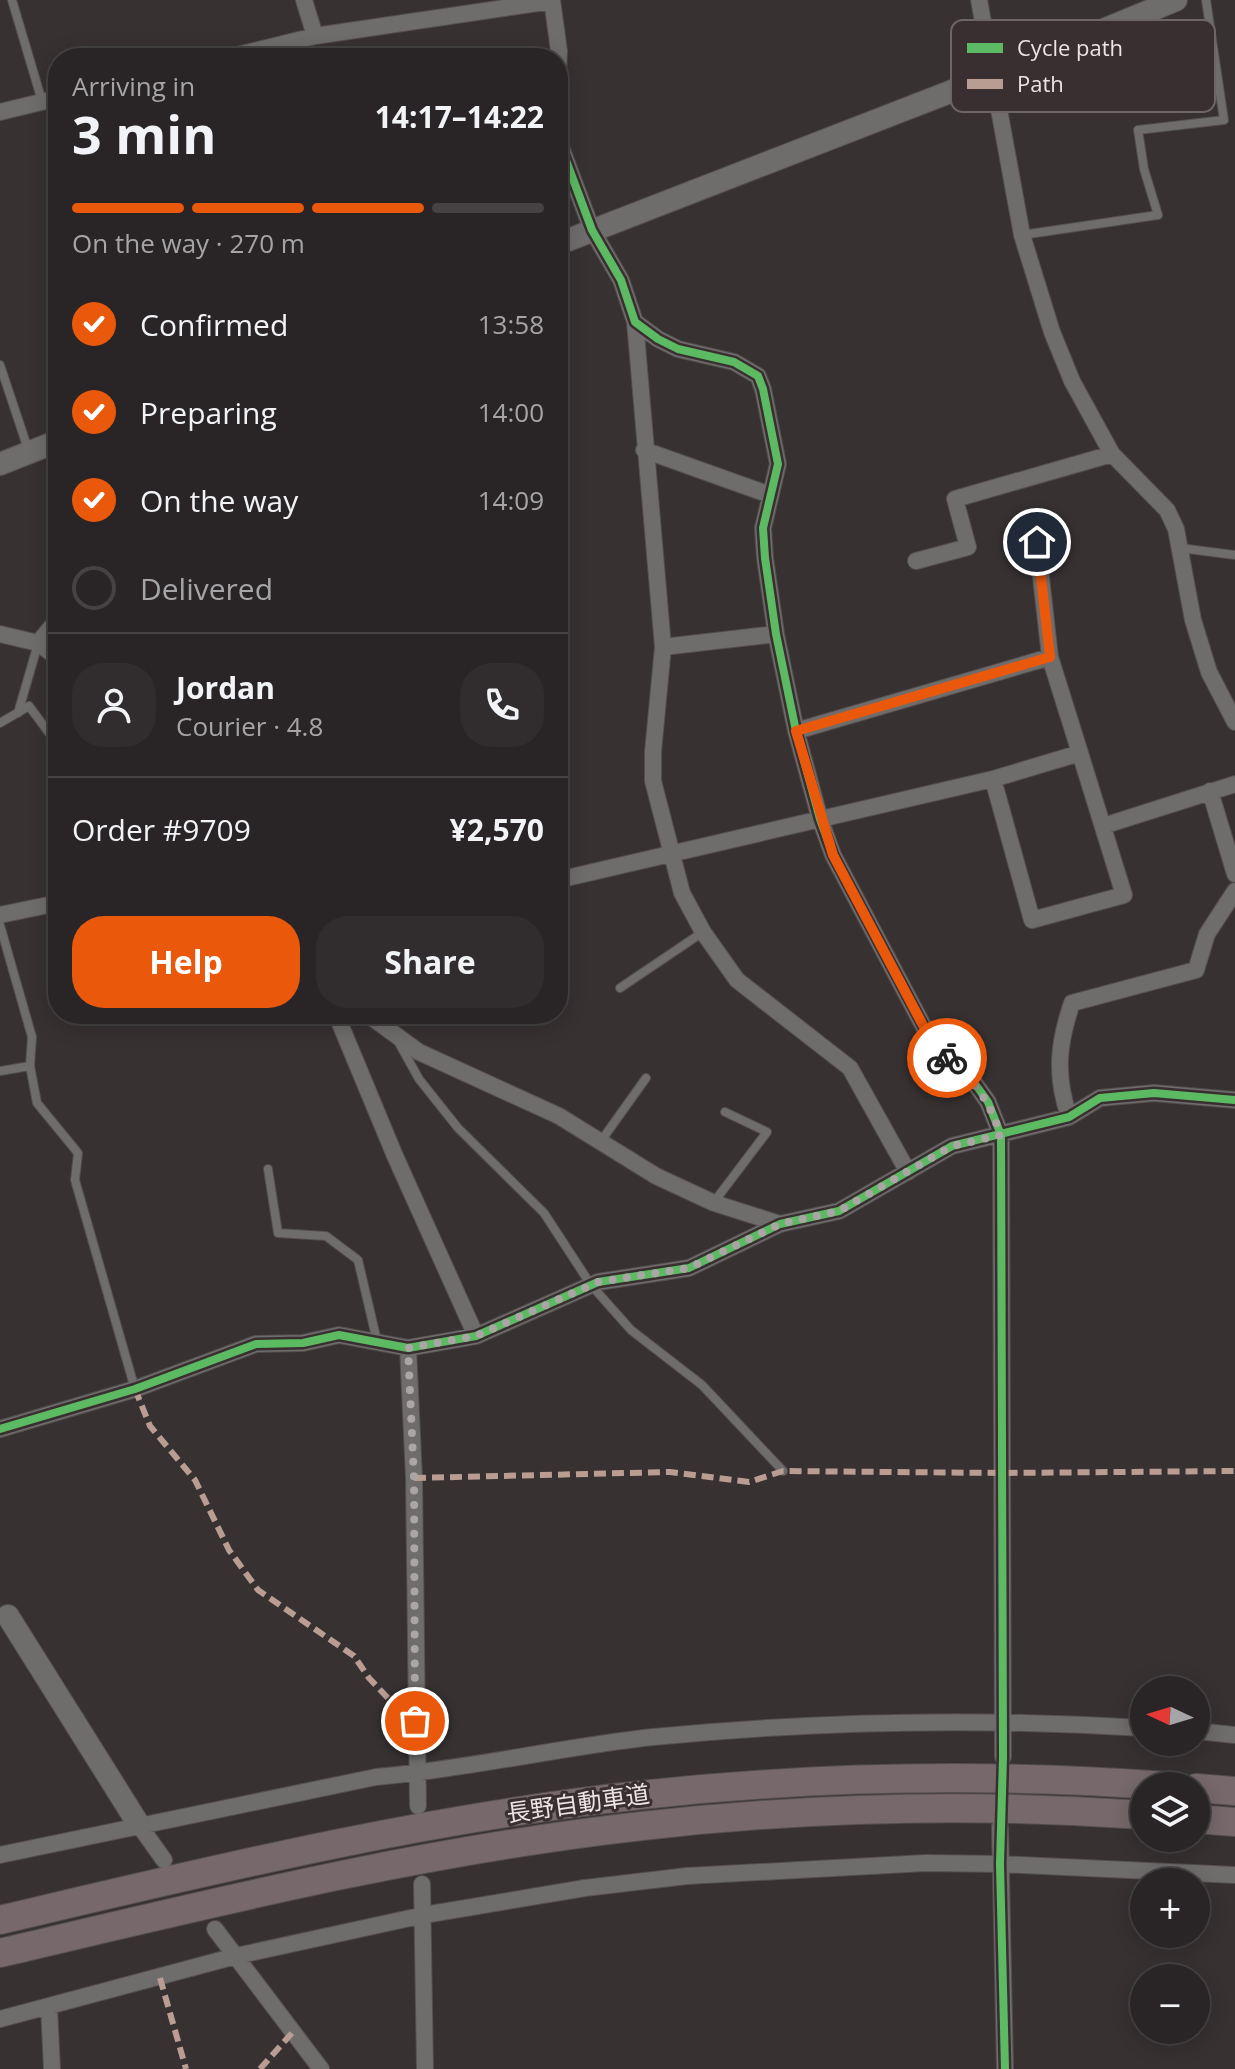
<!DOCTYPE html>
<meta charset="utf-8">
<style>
body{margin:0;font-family:"Open Sans","Noto Sans JP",sans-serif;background:#312d2e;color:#f1f3f6;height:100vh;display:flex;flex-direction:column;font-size:30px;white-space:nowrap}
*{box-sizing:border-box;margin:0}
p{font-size:26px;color:#a5a5a7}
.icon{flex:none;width:44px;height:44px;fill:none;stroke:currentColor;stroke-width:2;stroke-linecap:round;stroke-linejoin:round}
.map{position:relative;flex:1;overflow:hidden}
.drawer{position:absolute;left:48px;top:48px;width:520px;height:976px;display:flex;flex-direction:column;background:#292526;border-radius:32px;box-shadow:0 4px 20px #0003,0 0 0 2px #454243}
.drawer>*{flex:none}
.needle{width:52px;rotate:274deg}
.fabs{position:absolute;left:1130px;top:1676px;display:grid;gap:16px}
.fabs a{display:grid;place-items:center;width:80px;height:80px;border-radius:50%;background:#292526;box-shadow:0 4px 20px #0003,0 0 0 2px #454243;font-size:40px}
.pin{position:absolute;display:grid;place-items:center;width:68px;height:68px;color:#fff;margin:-34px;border:4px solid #fff;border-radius:50%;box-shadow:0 2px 8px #0007}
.courier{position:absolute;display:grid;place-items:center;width:80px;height:80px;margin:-40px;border:6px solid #ea580c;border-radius:50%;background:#fff;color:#222;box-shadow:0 2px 10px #0007}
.overview em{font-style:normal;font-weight:700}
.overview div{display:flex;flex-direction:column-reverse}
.overview{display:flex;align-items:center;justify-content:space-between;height:136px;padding:0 24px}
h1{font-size:52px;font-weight:700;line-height:60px}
.bar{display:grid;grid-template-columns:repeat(4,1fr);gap:12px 8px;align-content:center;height:96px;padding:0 24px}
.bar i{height:10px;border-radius:6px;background:#454243}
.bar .current{background:#ea580c}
.bar p{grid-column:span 4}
.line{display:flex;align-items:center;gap:20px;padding:0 24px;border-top:2px solid #454243}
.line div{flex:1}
.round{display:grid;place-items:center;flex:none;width:84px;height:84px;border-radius:32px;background:#312d2e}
ol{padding:0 24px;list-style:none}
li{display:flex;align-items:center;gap:24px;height:88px}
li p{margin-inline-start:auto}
li .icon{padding:8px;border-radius:50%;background:#ea580c;color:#fff;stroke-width:4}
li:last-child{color:#a5a5a7}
li i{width:44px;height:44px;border:4px solid #454243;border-radius:50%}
.action{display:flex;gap:16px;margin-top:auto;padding:16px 24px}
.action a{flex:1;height:92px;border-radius:32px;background:#ea580c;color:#fff;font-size:32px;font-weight:700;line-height:92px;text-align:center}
.action a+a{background:#312d2e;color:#f1f3f6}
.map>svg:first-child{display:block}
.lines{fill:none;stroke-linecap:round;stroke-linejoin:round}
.lane-casing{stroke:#544e4f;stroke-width:10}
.street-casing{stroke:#544e4f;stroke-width:18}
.secondary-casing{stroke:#544e4f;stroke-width:24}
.highway-casing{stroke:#544e4f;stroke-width:30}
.lane{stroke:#6f6c6c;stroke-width:8}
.street{stroke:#6f6c6c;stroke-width:16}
.secondary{stroke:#6f6c6c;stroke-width:22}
.highway{stroke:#77696b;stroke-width:28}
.quiet{stroke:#b99d93;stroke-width:6;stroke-dasharray:12 6;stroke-linecap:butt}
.cycleway-casing{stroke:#392f30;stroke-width:13}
.cycleway{stroke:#5cba63;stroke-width:8}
.done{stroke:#aca5a6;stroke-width:8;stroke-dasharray:0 14.4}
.route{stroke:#ea580c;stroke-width:10}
.labels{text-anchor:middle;stroke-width:6;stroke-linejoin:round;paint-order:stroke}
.street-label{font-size:24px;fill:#ebe4e5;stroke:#392f30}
.key{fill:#392f30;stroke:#6e6566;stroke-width:2}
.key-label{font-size:22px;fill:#ebe4e5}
</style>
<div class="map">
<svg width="1235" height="2069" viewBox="0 0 1235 2069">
<rect width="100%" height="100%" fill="#373132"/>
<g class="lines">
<defs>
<path id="lane" d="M12,0L42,101
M1022,235L1158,215L1144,169L1138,130L1224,120L1206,0
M0,365L29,452
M1180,548L1235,555
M18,713L38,644
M0,723L29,706L58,745
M0,925L32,1037L30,1066L37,1103L78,1153L75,1180L135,1389
M620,988L703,932
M399,1043L419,1079L458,1128L544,1213L591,1285L631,1330L702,1385L783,1471
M0,1071L30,1066
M601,1141L646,1078
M268,1169L278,1233L326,1236L358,1260L377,1341
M714,1202L767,1132L725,1112"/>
<path id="street" d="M304,0L315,36
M552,0L559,51L558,74
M979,0L1022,235L1052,332L1072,381L1112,454L1167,510L1176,529L1193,620L1209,672L1235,722
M225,58L315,36L552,1
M0,112L58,98
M558,139L592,230L621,280L635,322L658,339L678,349L734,362L758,376L763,389L778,464L763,528L765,558L776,634L796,731L820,819L833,855L935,1048L973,1081L988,1102L1001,1135L1003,1757
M635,322L663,647L653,752V781L682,893L703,932L737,980L850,1068L908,1172
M644,450L770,495
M1037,542L1050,657
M916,561L968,547L955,499L1112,454
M0,634L38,643L58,658
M38,643L58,619
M663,647L776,634
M993,779L1032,920L1124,895L1080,753
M1210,791L1235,874
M1103,826L1235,784
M558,880L993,779L1080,753L1050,657L796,731
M0,915L58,903
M336,1014L395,1156L476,1336
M367,1014L419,1052L559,1116L656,1176L714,1203L780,1224
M1069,1117C1055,1075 1058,1044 1072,1003L1196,970L1207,934L1235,891
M408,1348L414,1478L418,1806
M0,1429L135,1389L256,1344L303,1343L339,1335L408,1348L476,1336L598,1282L689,1268L780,1224L839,1211L952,1146L1069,1117L1100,1098L1154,1093L1235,1100
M1196,1731L1235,1735
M139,1825L164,1860
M1000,1827L1005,2069
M0,1855L376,1777C469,1769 560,1747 653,1737C817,1721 980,1718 1144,1728
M422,1884L425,2069
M215,1929L321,2069
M49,2007L52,2069
M0,2019L236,1956L424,1915L585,1888L687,1876L926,1863L1000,1864L1235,1875"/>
<path id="secondary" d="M558,244L991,76L1176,0
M0,464L58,441
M8,1616L139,1825"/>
<path id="highway" d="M1196,1788L1235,1791
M1196,1819L1235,1822
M0,1920C212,1870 425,1818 641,1795C817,1776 991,1773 1167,1786
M0,1953C212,1903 425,1850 642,1826C809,1807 976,1803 1144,1815"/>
</defs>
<use href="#lane" class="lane-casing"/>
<use href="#street" class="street-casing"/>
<use href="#secondary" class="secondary-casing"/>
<use href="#highway" class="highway-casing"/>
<use href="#lane" class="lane"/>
<use href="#street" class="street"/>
<use href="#secondary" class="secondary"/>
<use href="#highway" class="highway"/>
<path class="quiet" d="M135,1389L150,1426L195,1480L229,1550L258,1590L354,1656L369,1678L401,1712L415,1721
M414,1478L670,1472L749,1482L783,1471L1002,1473L1235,1471
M160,1978L186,2069
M260,2069L292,2033"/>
<defs>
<path id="cycleway" d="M558,139L592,230L621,280L635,322L658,339L678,349L734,362L758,376L763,389L778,464L763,528L765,558L776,634L796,731L820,819L833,855L935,1048L973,1081L988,1102L1001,1135L1003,1757L1000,1864L1005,2069
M0,1429L135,1389L256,1344L303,1343L339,1335L408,1348L476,1336L598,1282L689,1268L780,1224L839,1211L952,1146L1069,1117L1100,1098L1154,1093L1235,1100"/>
</defs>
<use href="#cycleway" class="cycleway-casing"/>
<use href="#cycleway" class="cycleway"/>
</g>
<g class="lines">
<path class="done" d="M415,1721L414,1478L408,1348L476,1336L598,1282L689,1268L780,1224L839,1211L952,1146L1001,1135C986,1096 978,1085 947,1058"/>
<path class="route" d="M947,1058L935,1048L833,855L796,731L1050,657L1037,542"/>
</g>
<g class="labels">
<g class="street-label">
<text transform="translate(578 1804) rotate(-8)" y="8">長野自動車道</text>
</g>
</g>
<rect x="951" y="20" width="264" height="92" rx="12" class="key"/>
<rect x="967" y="43" width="36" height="10" fill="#5cba63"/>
<rect x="967" y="79" width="36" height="10" fill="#b99d93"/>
<g class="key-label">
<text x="1017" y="56">Cycle path</text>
<text x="1017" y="92">Path</text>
</g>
</svg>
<div class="fabs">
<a><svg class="needle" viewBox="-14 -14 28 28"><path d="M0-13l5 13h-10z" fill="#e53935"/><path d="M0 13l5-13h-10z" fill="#a5a5a7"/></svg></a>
<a><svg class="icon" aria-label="layers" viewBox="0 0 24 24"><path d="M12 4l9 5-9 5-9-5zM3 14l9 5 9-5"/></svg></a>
<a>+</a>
<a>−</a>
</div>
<div class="pin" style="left:415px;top:1721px;background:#ea580c"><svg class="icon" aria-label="bag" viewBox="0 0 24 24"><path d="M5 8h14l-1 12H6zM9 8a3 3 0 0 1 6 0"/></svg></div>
<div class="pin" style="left:1037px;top:542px;background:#1f2937"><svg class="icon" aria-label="home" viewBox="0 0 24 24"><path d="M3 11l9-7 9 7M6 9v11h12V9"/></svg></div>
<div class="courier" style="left:947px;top:1058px"><svg class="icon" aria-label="bike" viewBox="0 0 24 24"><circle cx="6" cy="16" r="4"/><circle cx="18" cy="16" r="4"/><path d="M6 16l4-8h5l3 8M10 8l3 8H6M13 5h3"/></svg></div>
<section class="drawer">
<div class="overview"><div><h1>3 min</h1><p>Arriving in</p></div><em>14:17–14:22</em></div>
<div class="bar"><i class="current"></i><i class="current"></i><i class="current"></i><i></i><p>On the way · 270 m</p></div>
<ol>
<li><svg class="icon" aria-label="check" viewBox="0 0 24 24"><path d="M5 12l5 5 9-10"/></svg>Confirmed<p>13:58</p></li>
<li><svg class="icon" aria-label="check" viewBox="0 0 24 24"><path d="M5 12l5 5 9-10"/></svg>Preparing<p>14:00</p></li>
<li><svg class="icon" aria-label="check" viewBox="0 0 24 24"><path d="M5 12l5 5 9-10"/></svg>On the way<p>14:09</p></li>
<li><i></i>Delivered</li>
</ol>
<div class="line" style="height:144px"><a class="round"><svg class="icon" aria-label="person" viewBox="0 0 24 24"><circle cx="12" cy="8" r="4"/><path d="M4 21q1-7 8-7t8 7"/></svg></a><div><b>Jordan</b><p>Courier · 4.8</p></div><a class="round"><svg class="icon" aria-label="phone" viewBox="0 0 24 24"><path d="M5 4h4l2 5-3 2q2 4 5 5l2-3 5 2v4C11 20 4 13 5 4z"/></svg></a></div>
<div class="line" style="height:104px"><div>Order #9709</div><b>¥2,570</b></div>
<div class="action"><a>Help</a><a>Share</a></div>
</section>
</div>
